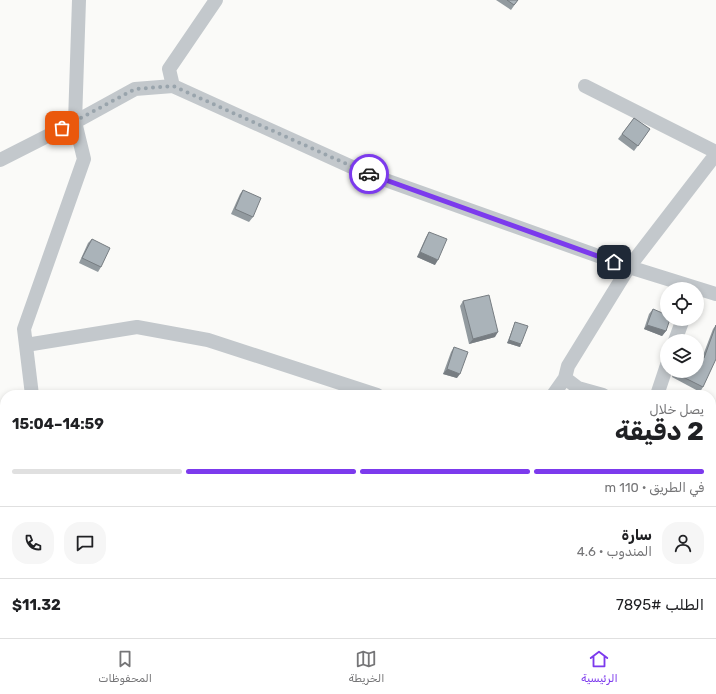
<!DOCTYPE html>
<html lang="ar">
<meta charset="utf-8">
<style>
body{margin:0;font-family:Rubik,Cairo,sans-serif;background:#f6f6f6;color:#202124;direction:rtl;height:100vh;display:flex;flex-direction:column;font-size:15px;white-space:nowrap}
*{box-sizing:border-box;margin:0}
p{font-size:13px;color:#757577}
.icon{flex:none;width:22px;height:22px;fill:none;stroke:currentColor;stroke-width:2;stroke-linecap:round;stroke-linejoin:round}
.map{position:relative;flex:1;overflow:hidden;direction:ltr}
.sheet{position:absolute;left:0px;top:390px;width:716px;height:248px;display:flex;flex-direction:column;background:#fff;border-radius:16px 16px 0 0;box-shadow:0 2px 6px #0003;direction:rtl}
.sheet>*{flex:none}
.buttons{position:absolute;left:660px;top:282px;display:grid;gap:8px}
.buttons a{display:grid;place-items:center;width:44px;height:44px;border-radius:50%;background:#fff;box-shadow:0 2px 6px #0003;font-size:20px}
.pin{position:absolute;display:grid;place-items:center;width:34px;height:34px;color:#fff;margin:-17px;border-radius:8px;box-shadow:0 2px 6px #0006}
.courier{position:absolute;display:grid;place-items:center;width:40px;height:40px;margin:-20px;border:3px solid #7c3aed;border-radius:50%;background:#fff;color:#222;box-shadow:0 1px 5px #0007}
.overview em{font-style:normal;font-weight:700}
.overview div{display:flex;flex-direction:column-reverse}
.overview{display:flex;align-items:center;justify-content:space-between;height:68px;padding:0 12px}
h1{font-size:26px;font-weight:700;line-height:30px}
.bar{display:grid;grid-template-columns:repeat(4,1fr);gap:6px 4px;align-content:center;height:48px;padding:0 12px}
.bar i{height:5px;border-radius:3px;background:#e0e0e0}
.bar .active{background:#7c3aed}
.bar p{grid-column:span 4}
.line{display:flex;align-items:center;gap:10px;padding:0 12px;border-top:1px solid #e0e0e0}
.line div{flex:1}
.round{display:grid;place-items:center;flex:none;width:42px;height:42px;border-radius:16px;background:#f6f6f6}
.tabs{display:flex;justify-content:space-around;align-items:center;height:56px;border-top:1px solid #e0e0e0;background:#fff;font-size:11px;color:#757577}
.tabs a{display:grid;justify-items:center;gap:2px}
.tabs .active{color:#7c3aed}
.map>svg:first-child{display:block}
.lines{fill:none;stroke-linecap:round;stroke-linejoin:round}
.street{stroke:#c3c8cc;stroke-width:14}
.wall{fill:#929a9f}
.shaded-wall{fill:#777d82}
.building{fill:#aab3b9;stroke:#777d82}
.done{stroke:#99a4ac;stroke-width:4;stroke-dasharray:0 7.2}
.route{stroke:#7c3aed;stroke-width:5}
</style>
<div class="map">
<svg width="716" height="638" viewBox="0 0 716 638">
<rect width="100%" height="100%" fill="#fafaf8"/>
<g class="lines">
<path class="street" d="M173,86L169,69L216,0
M585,86L716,152
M0,160L75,122L135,89L173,86L363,172L629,267L716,294
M675,341L683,319
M26,345L137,327L208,340L377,395
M565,378L578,388L603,395
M32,395L24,329L84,159L75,122L79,0
M553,395L565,378L568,366L629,267L716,154
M657,395L667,365
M711,422L716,424
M711,593L716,594
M62,633L63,638
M568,633L581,638
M405,638L407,633"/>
</g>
<path class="wall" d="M496,0H518L511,10Z
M634,118L650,129L634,151L618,139Z
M243,190L253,217L249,222L231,214L240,194Z
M429,232L435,265L417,257L426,237Z
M92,239L101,267L98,272L79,263L88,243Z
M463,301L495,337L469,344L460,306Z
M653,309L666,331L662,336L644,329L649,314Z
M515,322L521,344L520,347L507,343L514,325Z
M716,325L703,387L700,392L672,377L674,371H697L713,329Z
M454,347L457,378L443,374L451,352Z"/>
<path class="shaded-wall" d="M420,252L438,260L435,265L417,257Z
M647,325L666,331L662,336L644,329Z
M498,332L495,337L469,344L473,339Z
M509,340L521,344L520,347L507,343Z
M447,369L460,374L457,378L443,374Z
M711,542L716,544V549L711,548Z"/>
<path class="building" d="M507,0H518L514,5Z
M634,118L650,129L638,146L622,134Z
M243,190L261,198L253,217L235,209Z
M429,232L447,239L438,260L420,252Z
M92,239L110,248L101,267L82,258Z
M489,295L498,332L473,339L463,301Z
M653,309L667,315V319H670L666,331L647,325Z
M515,322L528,326L521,344L509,340Z
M716,325V359L703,387L675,373L676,371H697V355L704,358Z
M454,347L468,352L460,374L447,369Z
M711,529L716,530V544L711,542Z"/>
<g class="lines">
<path class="done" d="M62,128L135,89L173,86L369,174"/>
<path class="route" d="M369,174L614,262"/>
</g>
</svg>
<div class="buttons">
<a><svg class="icon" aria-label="locate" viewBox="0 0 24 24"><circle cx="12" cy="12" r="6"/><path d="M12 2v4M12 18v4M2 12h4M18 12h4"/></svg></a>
<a><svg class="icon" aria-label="layers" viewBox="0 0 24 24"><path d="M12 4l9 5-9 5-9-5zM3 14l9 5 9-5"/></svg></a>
</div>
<div class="pin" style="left:62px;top:128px;background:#ea580c"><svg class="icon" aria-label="bag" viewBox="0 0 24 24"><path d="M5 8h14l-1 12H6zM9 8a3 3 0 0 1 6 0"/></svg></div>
<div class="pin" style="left:614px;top:262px;background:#1f2937"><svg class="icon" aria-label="home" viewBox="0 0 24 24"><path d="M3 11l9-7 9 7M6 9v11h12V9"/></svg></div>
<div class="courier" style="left:369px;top:174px"><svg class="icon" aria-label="car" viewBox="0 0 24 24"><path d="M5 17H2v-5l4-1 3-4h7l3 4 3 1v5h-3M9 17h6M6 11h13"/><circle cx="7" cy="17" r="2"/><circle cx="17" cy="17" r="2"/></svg></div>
<section class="sheet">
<div class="overview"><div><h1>2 دقيقة</h1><p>يصل خلال</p></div><em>14:59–15:04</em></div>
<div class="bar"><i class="active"></i><i class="active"></i><i class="active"></i><i></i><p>في الطريق · 110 m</p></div>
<div class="line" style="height:72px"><a class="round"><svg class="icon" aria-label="person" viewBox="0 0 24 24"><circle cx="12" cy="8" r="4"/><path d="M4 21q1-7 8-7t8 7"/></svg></a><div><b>سارة</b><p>المندوب · 4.6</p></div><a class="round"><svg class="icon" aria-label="chat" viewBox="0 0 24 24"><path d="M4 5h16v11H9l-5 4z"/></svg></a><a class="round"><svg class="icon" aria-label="phone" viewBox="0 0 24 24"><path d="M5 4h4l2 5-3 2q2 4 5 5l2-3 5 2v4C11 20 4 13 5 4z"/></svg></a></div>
<div class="line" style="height:52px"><div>الطلب #7895</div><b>$11.32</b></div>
</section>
</div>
<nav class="tabs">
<a class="active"><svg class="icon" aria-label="home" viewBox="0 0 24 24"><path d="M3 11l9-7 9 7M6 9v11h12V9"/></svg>الرئيسية</a>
<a><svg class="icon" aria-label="map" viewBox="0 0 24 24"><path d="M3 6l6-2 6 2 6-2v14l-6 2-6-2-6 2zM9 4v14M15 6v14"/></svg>الخريطة</a>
<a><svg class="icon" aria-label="saved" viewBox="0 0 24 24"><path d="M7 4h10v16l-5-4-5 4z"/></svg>المحفوظات</a>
</nav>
